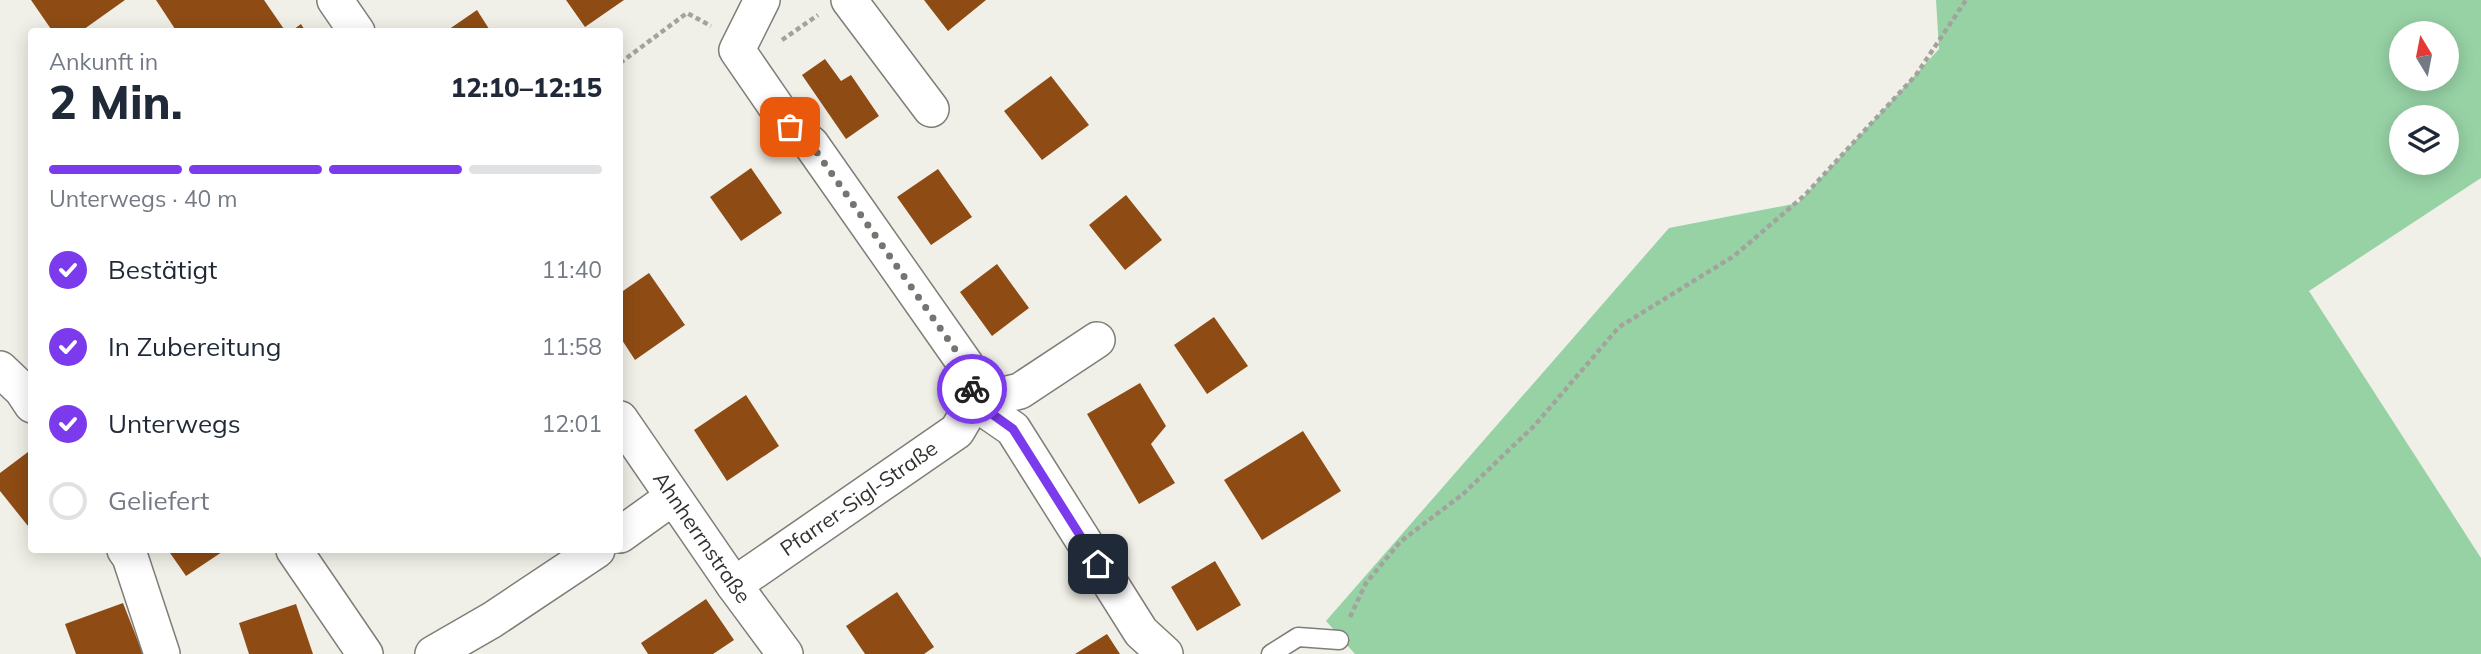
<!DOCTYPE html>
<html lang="de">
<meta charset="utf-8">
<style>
body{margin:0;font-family:Mulish,sans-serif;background:#f6f6f7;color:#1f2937;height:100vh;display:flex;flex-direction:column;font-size:26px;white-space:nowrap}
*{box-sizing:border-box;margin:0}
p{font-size:23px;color:#747a83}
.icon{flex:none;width:38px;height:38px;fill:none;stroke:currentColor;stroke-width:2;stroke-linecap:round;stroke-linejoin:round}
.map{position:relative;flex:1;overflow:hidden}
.panel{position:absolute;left:28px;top:28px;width:595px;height:525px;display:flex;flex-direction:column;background:#fff;border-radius:7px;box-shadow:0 4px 18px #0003}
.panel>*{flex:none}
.needle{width:46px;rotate:350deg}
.buttons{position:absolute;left:2389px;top:21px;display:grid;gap:14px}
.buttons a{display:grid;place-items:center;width:70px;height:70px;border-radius:50%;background:#fff;box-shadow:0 4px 18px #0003;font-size:35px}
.pin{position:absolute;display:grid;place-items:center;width:60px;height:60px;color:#fff;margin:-30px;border-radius:14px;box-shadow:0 4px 10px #0006}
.courier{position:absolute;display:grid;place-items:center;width:70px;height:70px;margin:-35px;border:5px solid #7c3aed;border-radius:50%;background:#fff;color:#222;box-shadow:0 2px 9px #0007}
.overview em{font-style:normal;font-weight:800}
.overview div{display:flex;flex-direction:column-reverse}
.overview{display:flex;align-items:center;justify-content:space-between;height:119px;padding:0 21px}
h1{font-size:46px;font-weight:800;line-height:52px}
.bar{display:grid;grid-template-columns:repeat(4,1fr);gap:10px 7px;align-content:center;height:84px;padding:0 21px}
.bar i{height:9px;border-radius:5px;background:#e0e1e3}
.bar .current{background:#7c3aed}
.bar p{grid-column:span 4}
ol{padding:0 21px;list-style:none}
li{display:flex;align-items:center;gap:21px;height:77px}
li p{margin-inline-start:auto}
li .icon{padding:7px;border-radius:50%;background:#7c3aed;color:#fff;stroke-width:4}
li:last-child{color:#747a83}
li i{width:38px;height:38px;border:4px solid #e0e1e3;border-radius:50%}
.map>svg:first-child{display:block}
.green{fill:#97d2a5;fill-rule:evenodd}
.building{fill:#8e4c14}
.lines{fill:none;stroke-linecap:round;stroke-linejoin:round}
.service-casing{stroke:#7f7d77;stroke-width:21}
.minor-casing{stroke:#7f7d77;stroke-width:38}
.path{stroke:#a3a29c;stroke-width:4.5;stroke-dasharray:5 3.5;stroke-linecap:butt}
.service{stroke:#fff;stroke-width:18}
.minor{stroke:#fff;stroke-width:35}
.done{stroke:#767470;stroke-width:7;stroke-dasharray:0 12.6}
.route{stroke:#7c3aed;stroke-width:9}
.labels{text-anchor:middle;stroke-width:7;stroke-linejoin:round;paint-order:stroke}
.street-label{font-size:21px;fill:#33322f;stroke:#fff}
</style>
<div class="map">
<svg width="2481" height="654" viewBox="0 0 2481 654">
<rect width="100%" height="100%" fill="#f1f0e8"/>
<path class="green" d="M1936,0H2481V178L2309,291L2481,558V654H1355L1326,621L1669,228L1798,203L1939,49ZM2401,33H2446V79H2401ZM2401,117H2446V163H2401Z"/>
<path class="building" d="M31,0H125L80,32H53Z
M156,0H264L286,32H177Z
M566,0H624L585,27Z
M924,0H986L948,31Z
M477,10L491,32H445Z
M301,24L306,32H290Z
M825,59L841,81L851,75L879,116L846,139L802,75Z
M1051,76L1089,125L1042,160L1004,111Z
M751,168L782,213L741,241L710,197Z
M938,169L972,217L931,245L897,197Z
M1126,195L1162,240L1125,270L1089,225Z
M997,264L1029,308L992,336L960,292Z
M649,273L685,325L635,360L620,337V293Z
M1214,317L1248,366L1207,394L1174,345Z
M1140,383L1166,426L1151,444L1175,483L1139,504L1087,414Z
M746,395L779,446L727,481L694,430Z
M1303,431L1341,491L1262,540L1224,480Z
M32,449V531L0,491V473Z
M168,550H225L186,576Z
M1215,561L1241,605L1197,631L1171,587Z
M897,592L934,647L924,654H865L846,626Z
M706,599L734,640L713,654H648L641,643Z
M123,603L143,654H76L65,624Z
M296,604L313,654H249L239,623Z
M1107,634L1120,654H1075Z"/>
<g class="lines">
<defs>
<path id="service" d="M1271,654L1298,637L1339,640"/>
<g id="minor">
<path d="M335,0L357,32"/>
<path d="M849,0L931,109"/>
<path d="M0,369L22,390L32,405"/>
<path d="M974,402L1013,429L1141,632L1165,654"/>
<path d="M974,402L1020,391L1097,340"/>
<path id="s1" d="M620,419L734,585L785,654"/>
<path d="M620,535L673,497"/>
<path d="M125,550L130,557L162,654"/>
<path d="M294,550L365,654"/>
<path id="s2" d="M734,585L957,431L974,402L966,365L811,144L790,127L737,50L762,0"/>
<path d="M433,654L492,620L597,550"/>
</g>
</defs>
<use href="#service" class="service-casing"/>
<use href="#minor" class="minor-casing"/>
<path class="path" d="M782,40L818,15
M620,63L687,13L711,26
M1350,617L1366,583L1400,542L1463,494L1535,425L1619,327L1734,256L1805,195L1916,75L1966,0"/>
<use href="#service" class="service"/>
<use href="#minor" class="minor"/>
</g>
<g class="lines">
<path class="done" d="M790,127L811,144L966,365L972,389"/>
<path class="route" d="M972,389L974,401L1013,429L1098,564"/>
</g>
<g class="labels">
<g class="street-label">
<text dy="7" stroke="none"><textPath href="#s2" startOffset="152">Pfarrer-Sigl-Straße</textPath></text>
<text dy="7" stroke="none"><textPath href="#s1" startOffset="144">Ahnherrnstraße</textPath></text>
</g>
</g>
</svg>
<div class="buttons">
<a><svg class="needle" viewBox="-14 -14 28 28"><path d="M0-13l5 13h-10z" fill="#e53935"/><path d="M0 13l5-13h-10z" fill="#747a83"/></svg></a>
<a><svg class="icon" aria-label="layers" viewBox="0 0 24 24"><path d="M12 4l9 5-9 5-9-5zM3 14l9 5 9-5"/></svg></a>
</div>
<div class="pin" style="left:790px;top:127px;background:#ea580c"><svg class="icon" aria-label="bag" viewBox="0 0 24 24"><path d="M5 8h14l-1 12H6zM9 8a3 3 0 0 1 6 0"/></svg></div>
<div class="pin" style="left:1098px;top:564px;background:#1f2937"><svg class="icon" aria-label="home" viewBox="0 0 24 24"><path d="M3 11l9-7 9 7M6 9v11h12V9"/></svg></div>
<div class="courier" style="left:972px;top:389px"><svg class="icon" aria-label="bike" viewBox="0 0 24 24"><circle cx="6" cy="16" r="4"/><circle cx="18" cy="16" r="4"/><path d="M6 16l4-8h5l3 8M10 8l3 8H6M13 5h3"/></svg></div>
<section class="panel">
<div class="overview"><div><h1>2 Min.</h1><p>Ankunft in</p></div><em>12:10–12:15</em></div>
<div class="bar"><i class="current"></i><i class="current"></i><i class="current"></i><i></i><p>Unterwegs · 40 m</p></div>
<ol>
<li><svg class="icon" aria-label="check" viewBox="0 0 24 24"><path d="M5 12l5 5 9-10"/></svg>Bestätigt<p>11:40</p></li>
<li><svg class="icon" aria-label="check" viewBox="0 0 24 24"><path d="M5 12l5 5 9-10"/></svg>In Zubereitung<p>11:58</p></li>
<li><svg class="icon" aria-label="check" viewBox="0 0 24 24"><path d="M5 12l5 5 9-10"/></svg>Unterwegs<p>12:01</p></li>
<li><i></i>Geliefert</li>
</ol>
</section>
</div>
